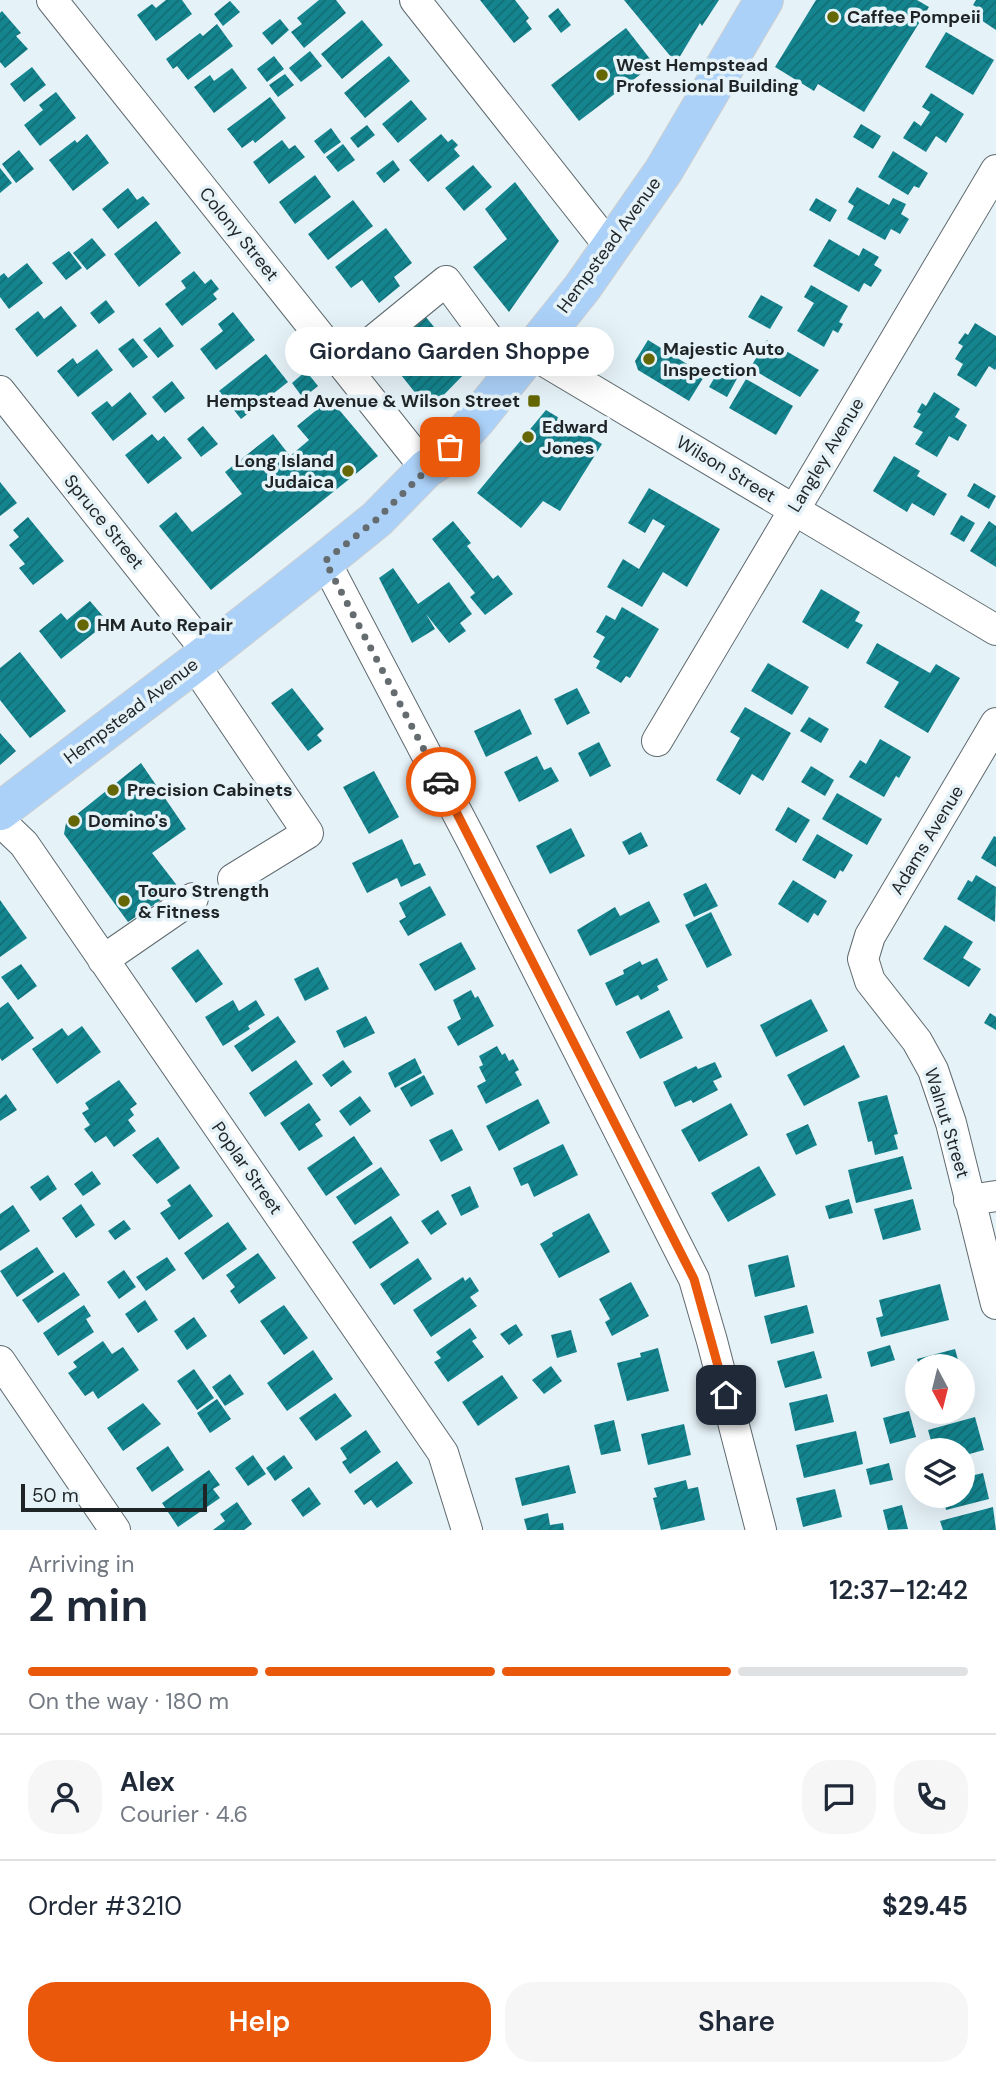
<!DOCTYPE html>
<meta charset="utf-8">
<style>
body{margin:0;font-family:"DM Sans",sans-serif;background:#f6f6f7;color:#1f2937;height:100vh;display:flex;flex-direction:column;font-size:26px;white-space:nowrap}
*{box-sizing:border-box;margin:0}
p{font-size:23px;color:#747a83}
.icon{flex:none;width:38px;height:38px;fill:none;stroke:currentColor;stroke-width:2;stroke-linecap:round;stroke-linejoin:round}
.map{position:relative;height:1530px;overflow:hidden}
.side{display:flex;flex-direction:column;background:#fff;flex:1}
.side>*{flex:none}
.needle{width:46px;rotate:173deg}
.buttons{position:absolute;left:905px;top:1354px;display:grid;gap:14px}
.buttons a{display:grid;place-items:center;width:70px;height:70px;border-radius:50%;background:#fff;box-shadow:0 7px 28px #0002;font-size:35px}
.scale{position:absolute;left:21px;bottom:18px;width:186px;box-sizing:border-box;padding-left:7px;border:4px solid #1f2426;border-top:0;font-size:19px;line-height:24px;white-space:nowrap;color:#1f2426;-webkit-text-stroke:5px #e5f2f8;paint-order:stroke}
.pin{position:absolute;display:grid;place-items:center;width:60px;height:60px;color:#fff;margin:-30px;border-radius:14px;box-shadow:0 4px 10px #0006}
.courier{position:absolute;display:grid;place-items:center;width:70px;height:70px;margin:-35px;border:5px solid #ea580c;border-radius:50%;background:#fff;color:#222;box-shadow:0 2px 9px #0007}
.bubble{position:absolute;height:49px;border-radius:24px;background:#fff;box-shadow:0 7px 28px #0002;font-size:23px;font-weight:600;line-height:49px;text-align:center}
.overview em{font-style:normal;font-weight:600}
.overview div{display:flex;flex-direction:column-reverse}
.overview{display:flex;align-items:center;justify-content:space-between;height:119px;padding:0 28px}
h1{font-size:46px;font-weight:600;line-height:52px}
.bar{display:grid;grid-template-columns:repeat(4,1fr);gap:10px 7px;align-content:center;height:84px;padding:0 28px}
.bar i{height:9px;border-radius:5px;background:#e0e1e3}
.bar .active{background:#ea580c}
.bar p{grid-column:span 4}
.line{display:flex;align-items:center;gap:18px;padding:0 28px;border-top:2px solid #e0e1e3}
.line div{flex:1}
.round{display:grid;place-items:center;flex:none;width:74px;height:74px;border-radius:28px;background:#f6f6f7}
.button{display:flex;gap:14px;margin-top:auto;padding:14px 28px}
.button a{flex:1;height:80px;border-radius:28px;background:#ea580c;color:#fff;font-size:28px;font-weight:600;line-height:80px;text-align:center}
.button a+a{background:#f6f6f7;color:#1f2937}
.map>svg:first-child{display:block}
.building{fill:url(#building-hatch)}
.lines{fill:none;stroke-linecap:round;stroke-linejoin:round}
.minor-casing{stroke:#5f6a6f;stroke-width:32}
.major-casing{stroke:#cecfcf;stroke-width:40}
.minor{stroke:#fff;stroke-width:30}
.major{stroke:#acd1f8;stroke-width:38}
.done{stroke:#646c70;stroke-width:7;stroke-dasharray:0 12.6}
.route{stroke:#ea580c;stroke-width:9}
.poi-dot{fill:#646703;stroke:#e5f2f8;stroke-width:2.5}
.labels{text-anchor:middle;stroke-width:7;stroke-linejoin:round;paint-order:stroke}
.poi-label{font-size:18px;font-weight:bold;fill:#1f2426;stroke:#e5f2f8;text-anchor:start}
.street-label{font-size:18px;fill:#1f2426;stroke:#e5f2f8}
</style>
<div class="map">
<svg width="996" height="1530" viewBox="0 0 996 1530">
<defs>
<pattern id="building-hatch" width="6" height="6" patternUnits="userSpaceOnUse" patternTransform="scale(1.75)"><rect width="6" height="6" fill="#14858f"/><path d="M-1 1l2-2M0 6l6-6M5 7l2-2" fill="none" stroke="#126d75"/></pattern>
</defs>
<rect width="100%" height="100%" fill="#e5f2f8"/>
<path class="building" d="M166,0H182L192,14L156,41L137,15L152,4L156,8Z
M319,0H336L346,13L304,48L291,32L302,24L297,18Z
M480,0H515L529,18L526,21L532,29L514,43Z
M624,0H719L702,26L700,23L676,63Z
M816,0H917L929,7L864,112L818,84L814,91L775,67Z
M976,0H996V30L975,16L980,9L973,5Z
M230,1L240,12L223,26L214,14Z
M558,8L571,25L561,33L548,16Z
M2,11L21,33L16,36L28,49L5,68L0,62V13Z
M280,19L289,30L272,45L262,33Z
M362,20L383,45L342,79L321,54Z
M217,24L233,46L188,80L177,66L173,69L166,59L200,33L203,36Z
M626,28L654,64L579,121L551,85Z
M946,32L994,60L973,95L925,67Z
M310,51L322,66L301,82L289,68Z
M274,56L284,69L267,82L257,69Z
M389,56L410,81L365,118L344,93Z
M32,67L46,85L24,102L10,84Z
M232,68L247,88L214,113L194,87L210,75L214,81Z
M285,74L294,85L278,97L269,85Z
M56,92L76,118L40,146L24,125L43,110L39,105Z
M931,93L964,114L946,143L936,136L926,152L903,138L914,121L921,126L930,112L922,107Z
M270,97L286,118L255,143L253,140L242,148L227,129Z
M411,100L427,119L398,143L382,124Z
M861,124L881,136L873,149L853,137Z
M367,125L375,135L358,148L350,138Z
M331,128L341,142L324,154L314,141Z
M87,134L109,163L73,191L49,160L75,140L77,143Z
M441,134L448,142L452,139L458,145L454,149L460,156L428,182L409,160Z
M282,140L289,149L295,145L305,157L269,184L253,162Z
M343,144L355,160L338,172L326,157Z
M19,150L34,169L16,183L2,164Z
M893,151L928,173L919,188L914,186L908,195L878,177Z
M393,160L400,170L384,183L376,173Z
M473,165L492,187L464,211L445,188Z
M0,168L12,183L0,193Z
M315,175L331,197L295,224L279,202Z
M515,182L559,241L509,312L473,267L507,239L485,209Z
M857,187L889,205L893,198L906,204L901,214L909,219L900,234L891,229L885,240L847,219L854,206L848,202Z
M128,188L137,200L143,196L150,204L118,229L102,209Z
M816,198L837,210L830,222L809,210Z
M353,200L373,226L328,260L308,234Z
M156,221L181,253L139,287L114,254Z
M386,228L412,263L394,277L400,286L379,303L362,280L351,288L335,267Z
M92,238L106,255L87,270L73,253Z
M829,239L859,256L863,248L879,257L874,265L882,270L871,287L864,283L859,292L813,266Z
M69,251L82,268L66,280L52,263Z
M27,263L43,283L9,309L0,297V276L4,273L8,278Z
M194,271L205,284L211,279L219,289L213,294L217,299L182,326L165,304L186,288L181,281Z
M811,285L848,306L839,322L843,324L838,333L833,330L824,347L797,331L814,303L804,297Z
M761,295L783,307L770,329L748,317Z
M106,300L115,312L99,324L90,313Z
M61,306L77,326L37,357L15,329L38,311L44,319Z
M420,310L469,369L429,410L377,345Z
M233,312L255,340L216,370L200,349L223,331L218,324Z
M975,323L996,336V368L995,370L989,366L976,387L957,375L963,364L955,359L963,346L958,343L965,333L968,335Z
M160,327L174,346L158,358L143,340Z
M133,338L148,357L133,368L118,349Z
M648,340L705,375L689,401L638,370L635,361Z
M767,340L819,370L800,397L750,368Z
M97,349L113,370L78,397L57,371L73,358L77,364Z
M266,354L288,382L241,419L219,391Z
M722,365L739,375L727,397L709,387Z
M306,371L318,386L303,398L292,383Z
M746,379L793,406L776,435L729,408Z
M172,381L185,398L165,413L152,397Z
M130,392L147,414L113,441L91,413L107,401L112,407Z
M934,392L960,409L955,417L967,425L958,441L949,436L937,457L915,444L923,432L913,427L921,414L917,412L922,403L926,406Z
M330,399L378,456L211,590L159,526L176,512L192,532L242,494L225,472L273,434L290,456L309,440L297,426Z
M546,410L602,444L560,511L543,501L521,528L477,493Z
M203,426L218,444L201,457L187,439Z
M152,434L158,441L164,436L182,458L148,484L125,455Z
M894,456L920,471L917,476L947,494L934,516L912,503L907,512L873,491Z
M0,482L17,503L0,516Z
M974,483L996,496L989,509L967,496Z
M649,488L720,529L687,587L663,572L642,607L607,587L623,559L639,569L665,526L653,519L645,533L628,523Z
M961,515L975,523L964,542L950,534Z
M28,517L64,561L33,585L19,568L25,564L9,545L19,537L13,530Z
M453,521L471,543L467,546L493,579L498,575L513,594L485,615L470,597L475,593L432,539Z
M989,521L996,526V567L970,551Z
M393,568L418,604L449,582L472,614L460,623L466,631L449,643L426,614L435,629L412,643L379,578Z
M821,589L860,612L855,621L863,625L848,649L802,622Z
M90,601L108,622L61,659L39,631L61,613L67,620Z
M622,607L659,629L630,678L626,676L621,683L596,668L600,661L593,657L605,637L596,632L606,615L615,620Z
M877,643L930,673L936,664L960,678L928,733L884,707L899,682L866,663Z
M20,652L66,711L30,738L0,700V668Z
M768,663L809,687L792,715L751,691Z
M292,688L324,729L317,735L322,741L308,751L271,703Z
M577,688L590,713L567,725L554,699Z
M745,707L791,733L763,781L752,774L740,795L716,780L740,738L730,732Z
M520,709L532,734L486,757L474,731Z
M809,717L829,729L821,743L800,731Z
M0,733L16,751L0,765Z
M880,739L911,757L899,778L896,776L884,797L849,777L860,760L866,764Z
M599,742L611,766L590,777L578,753Z
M537,756L544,770L551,767L559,781L519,802L504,772Z
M141,763L186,829L152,853L179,888L128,922L64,834L66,823Z
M811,766L834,780L825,796L801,782Z
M374,771L399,817L369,834L343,787Z
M837,793L882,819L867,845L822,819Z
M788,807L810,820L796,843L775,830Z
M571,828L585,856L550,874L536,846Z
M641,832L648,846L629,855L622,842Z
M817,834L853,855L843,872L840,870L835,879L802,860Z
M994,836L996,837V867L981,858Z
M402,839L414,865L420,863L426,875L401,887L397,878L367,893L352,863Z
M976,875L996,887L995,922L957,899L968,880L972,882Z
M793,880L827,901L818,916L814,913L808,923L778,904Z
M706,883L718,906L694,917L683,894Z
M430,886L446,915L408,936L399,921L406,917L399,903Z
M0,900L27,938L0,957Z
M649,901L660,922L590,956L577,930L615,907L620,916Z
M711,912L732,955L707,968L685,925Z
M945,925L973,942L963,958L981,969L969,987L923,959Z
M461,942L476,969L435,991L419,964Z
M198,949L223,984L196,1003L171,968Z
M657,958L668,980L657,986L659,990L641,1000L638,995L616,1006L605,983L624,974L623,970L640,961L642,965Z
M21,964L37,986L18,1000L1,977Z
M318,967L329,989L305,1001L294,979Z
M471,990L475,998L478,996L494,1026L458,1046L447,1027L461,1019L453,1000Z
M811,999L828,1031L776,1057L760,1025Z
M233,1000L239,1011L256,1000L265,1015L248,1026L250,1029L223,1046L205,1017Z
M8,1002L34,1038L2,1061L0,1058V1008Z
M669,1010L683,1038L640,1059L626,1032Z
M990,1013L996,1017V1030L984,1023Z
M278,1016L296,1042L252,1072L234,1046Z
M366,1016L375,1033L344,1048L336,1031Z
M82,1026L101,1052L57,1084L32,1049L62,1028L68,1036Z
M844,1045L860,1077L804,1106L787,1075Z
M497,1046L502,1055L505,1053L509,1061L513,1059L519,1070L515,1072L522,1085L486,1104L477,1086L486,1081L479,1067L483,1065L479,1056Z
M415,1058L422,1073L395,1088L388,1073Z
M296,1060L313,1084L265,1117L249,1093Z
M343,1060L352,1072L331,1087L322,1075Z
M715,1062L722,1077L713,1081L718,1090L693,1103L691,1100L675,1107L663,1082L696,1066L698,1069Z
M424,1075L434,1094L411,1107L400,1088Z
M119,1080L137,1104L130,1109L134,1115L128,1120L136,1131L114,1147L106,1136L95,1143L84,1129L90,1125L82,1113L89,1109L85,1103Z
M6,1094L17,1110L0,1121V1099Z
M887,1095L898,1134L894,1135L898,1149L875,1155L872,1141L868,1142L858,1102Z
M360,1096L371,1111L350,1126L339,1111Z
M538,1099L550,1123L499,1151L486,1126Z
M309,1103L321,1120L315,1124L323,1136L299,1151L280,1123Z
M731,1103L748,1135L699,1162L681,1130Z
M808,1124L817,1145L796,1155L786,1134Z
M452,1129L463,1150L441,1162L429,1140Z
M354,1136L373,1164L326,1196L307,1168Z
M158,1137L180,1168L157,1184L132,1155Z
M563,1144L578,1175L534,1197L528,1183L521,1186L513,1168Z
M903,1156L912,1189L856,1203L848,1170Z
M759,1166L776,1195L728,1222L711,1193Z
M381,1167L400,1195L355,1225L336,1197Z
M92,1171L101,1184L83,1196L74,1184Z
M48,1175L57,1189L40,1201L30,1187Z
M190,1184L213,1216L179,1240L160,1213L171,1206L167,1200Z
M470,1186L479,1207L461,1216L451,1195Z
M849,1199L853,1213L829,1219L825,1206Z
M913,1199L921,1230L883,1240L874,1209Z
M81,1204L95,1225L76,1238L62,1218Z
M13,1205L30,1231L0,1251V1214Z
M438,1210L447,1224L431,1235L421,1221Z
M589,1213L610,1252L559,1278L540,1244L553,1236L552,1233Z
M391,1216L409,1243L370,1269L352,1242Z
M124,1220L131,1229L115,1240L108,1231Z
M228,1222L247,1249L203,1280L184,1253Z
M37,1247L54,1272L17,1297L0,1271Z
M258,1253L276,1278L239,1304L230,1291L235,1287L226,1275Z
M788,1255L795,1287L755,1297L748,1265Z
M167,1257L176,1270L146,1291L136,1277Z
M418,1258L432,1279L394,1305L380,1284Z
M124,1270L136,1287L119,1299L107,1282Z
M64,1272L80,1295L38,1323L22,1300Z
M463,1277L465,1281L470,1277L479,1291L470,1297L477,1306L431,1337L413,1310Z
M631,1282L649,1316L612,1336L605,1322L610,1319L599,1299Z
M940,1284L949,1320L881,1337L876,1318L883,1316L879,1300Z
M145,1300L158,1320L138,1333L125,1314Z
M84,1305L91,1316L86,1319L94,1332L58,1356L43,1333Z
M284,1305L308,1338L284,1355L260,1321Z
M807,1305L814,1333L771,1344L764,1316Z
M194,1317L207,1336L187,1350L174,1331Z
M516,1324L523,1335L509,1345L500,1334Z
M470,1328L477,1338L472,1341L484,1357L448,1382L434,1362L441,1358L436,1352Z
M571,1330L577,1352L557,1358L551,1335Z
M103,1341L112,1354L123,1347L139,1370L98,1399L93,1391L85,1396L68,1373L77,1367L73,1362Z
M890,1345L895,1360L871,1367L867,1352Z
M658,1348L669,1391L627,1401L617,1363L641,1357L640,1353Z
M955,1349L960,1367H920L917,1359Z
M313,1350L333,1379L287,1411L267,1383Z
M814,1351L822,1378L785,1388L777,1361Z
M551,1366L562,1381L544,1394L532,1380Z
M194,1369L214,1398L197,1410L177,1381Z
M230,1374L244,1394L225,1406L212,1387Z
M502,1375L518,1398L478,1426L462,1402Z
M335,1393L352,1416L316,1441L299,1418Z
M827,1394L834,1422L795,1431L789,1403Z
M217,1399L231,1419L210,1433L197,1413Z
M143,1403L161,1424L123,1451L107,1428Z
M909,1411L916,1437L890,1444L883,1418Z
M975,1417L984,1450L962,1456V1451H919L918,1448L932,1444L928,1430Z
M614,1420L621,1451L601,1455L594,1425Z
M684,1424L691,1455L648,1465L641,1434Z
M366,1430L381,1452L350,1474L342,1462L347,1459L340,1448Z
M856,1431L863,1464L804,1478L796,1445Z
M168,1446L184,1470L152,1492L136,1468Z
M253,1455L266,1474L248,1486L235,1468Z
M284,1455L293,1468L275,1481L266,1468Z
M397,1461L413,1483L377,1508L371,1500L364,1505L354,1491Z
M889,1463L893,1480L870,1485L866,1469Z
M569,1465L576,1493L522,1506L515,1478Z
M209,1470L220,1485L213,1489L220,1498L178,1527L162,1503Z
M983,1473L989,1499L946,1510L943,1496H962V1478Z
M686,1480L688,1489L698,1487L705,1520L661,1530L653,1498L657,1497L654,1488Z
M309,1487L321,1504L303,1517L291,1500Z
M835,1489L842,1517L803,1527L796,1498Z
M237,1502L252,1524L244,1530H213L225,1521L220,1514Z
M902,1505L908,1529L888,1530L883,1510Z
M993,1507L996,1530H943L940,1521Z
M548,1513L550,1525L563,1523L564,1530H527L524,1519Z"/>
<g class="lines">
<defs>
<path id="minor" d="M52,0L426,469
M415,0L610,247
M529,352L996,630
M343,365L446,281L513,372
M0,391L208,653
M325,561L473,843L694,1279L712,1341L761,1530
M194,664L308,833L233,879
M996,723L870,936L863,959L870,981L917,1041L933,1070L951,1123L996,1304
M657,741L996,170
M0,821L24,844L443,1453L467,1530
M103,960L193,898
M969,1200L996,1196
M0,1361L115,1530"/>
<path id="major" d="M0,811L208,653L325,561L377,519L426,469L438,461L476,420L582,288L664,170L764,0"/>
</defs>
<use href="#minor" class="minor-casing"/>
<use href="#major" class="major-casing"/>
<use href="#minor" class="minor"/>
<use href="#major" class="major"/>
</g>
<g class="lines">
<path class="done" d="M441,782L325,561L377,519L450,447"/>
<path class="route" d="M441,782L694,1279L726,1395"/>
</g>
<g class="poi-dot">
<circle cx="833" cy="17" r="7"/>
<circle cx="602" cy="75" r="7"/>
<circle cx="649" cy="359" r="7"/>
<rect x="527" y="394" width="14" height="14" rx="3.5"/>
<circle cx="528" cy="437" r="7"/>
<circle cx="348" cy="471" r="7"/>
<circle cx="83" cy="625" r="7"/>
<circle cx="113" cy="790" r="7"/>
<circle cx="74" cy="821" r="7"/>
<circle cx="124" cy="901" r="7"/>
</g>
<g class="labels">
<g class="poi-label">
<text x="847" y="23">Caffee Pompeii</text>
<text x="616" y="71">West Hempstead<tspan x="616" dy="21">Professional Building</tspan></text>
<text x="663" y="355">Majestic Auto<tspan x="663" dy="21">Inspection</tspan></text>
<text x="520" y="407" text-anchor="end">Hempstead Avenue &amp; Wilson Street</text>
<text x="542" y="433">Edward<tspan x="542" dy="21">Jones</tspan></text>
<text x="334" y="467" text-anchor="end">Long Island<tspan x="334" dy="21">Judaica</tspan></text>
<text x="97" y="631">HM Auto Repair</text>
<text x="127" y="796">Precision Cabinets</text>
<text x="88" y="827">Domino's</text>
<text x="138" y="897">Touro Strength<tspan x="138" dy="21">&amp; Fitness</tspan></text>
</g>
<g class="street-label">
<text transform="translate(239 234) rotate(51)" y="6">Colony Street</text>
<text transform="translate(609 245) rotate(-54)" y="6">Hempstead Avenue</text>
<text transform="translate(826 455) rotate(-59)" y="6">Langley Avenue</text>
<text transform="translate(726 469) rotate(31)" y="6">Wilson Street</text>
<text transform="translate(104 522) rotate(51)" y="6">Spruce Street</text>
<text transform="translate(131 711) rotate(-37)" y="6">Hempstead Avenue</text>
<text transform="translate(927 840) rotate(-59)" y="6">Adams Avenue</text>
<text transform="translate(947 1123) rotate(73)" y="6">Walnut Street</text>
<text transform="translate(247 1168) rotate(55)" y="6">Poplar Street</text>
</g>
</g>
</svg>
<div class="buttons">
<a><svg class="needle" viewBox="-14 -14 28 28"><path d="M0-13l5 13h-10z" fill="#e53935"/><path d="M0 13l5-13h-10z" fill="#747a83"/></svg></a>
<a><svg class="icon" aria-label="layers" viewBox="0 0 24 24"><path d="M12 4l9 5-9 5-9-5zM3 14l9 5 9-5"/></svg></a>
</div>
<div class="scale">50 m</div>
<div class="pin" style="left:450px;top:447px;background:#ea580c"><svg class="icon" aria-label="bag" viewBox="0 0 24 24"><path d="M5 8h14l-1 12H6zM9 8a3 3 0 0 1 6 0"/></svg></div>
<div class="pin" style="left:726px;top:1395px;background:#1f2937"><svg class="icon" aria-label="home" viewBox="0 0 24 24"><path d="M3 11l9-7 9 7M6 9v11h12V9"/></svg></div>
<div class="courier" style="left:441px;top:782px"><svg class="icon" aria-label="car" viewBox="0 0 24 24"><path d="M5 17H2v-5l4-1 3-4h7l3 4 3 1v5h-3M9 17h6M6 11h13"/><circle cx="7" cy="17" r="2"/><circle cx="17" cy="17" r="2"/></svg></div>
<div class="bubble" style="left:285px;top:327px;width:329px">Giordano Garden Shoppe</div>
</div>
<section class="side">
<div class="overview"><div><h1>2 min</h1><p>Arriving in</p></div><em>12:37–12:42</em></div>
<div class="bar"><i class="active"></i><i class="active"></i><i class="active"></i><i></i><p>On the way · 180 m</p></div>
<div class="line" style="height:126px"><a class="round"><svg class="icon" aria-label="person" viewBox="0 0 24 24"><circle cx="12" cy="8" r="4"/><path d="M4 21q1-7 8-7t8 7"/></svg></a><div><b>Alex</b><p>Courier · 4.6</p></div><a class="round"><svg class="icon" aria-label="chat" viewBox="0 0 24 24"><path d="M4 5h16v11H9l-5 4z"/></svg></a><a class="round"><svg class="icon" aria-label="phone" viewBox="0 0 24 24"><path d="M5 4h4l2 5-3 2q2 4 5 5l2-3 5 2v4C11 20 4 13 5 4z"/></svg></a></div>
<div class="line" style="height:91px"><div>Order #3210</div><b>$29.45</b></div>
<div class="button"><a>Help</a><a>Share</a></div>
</section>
